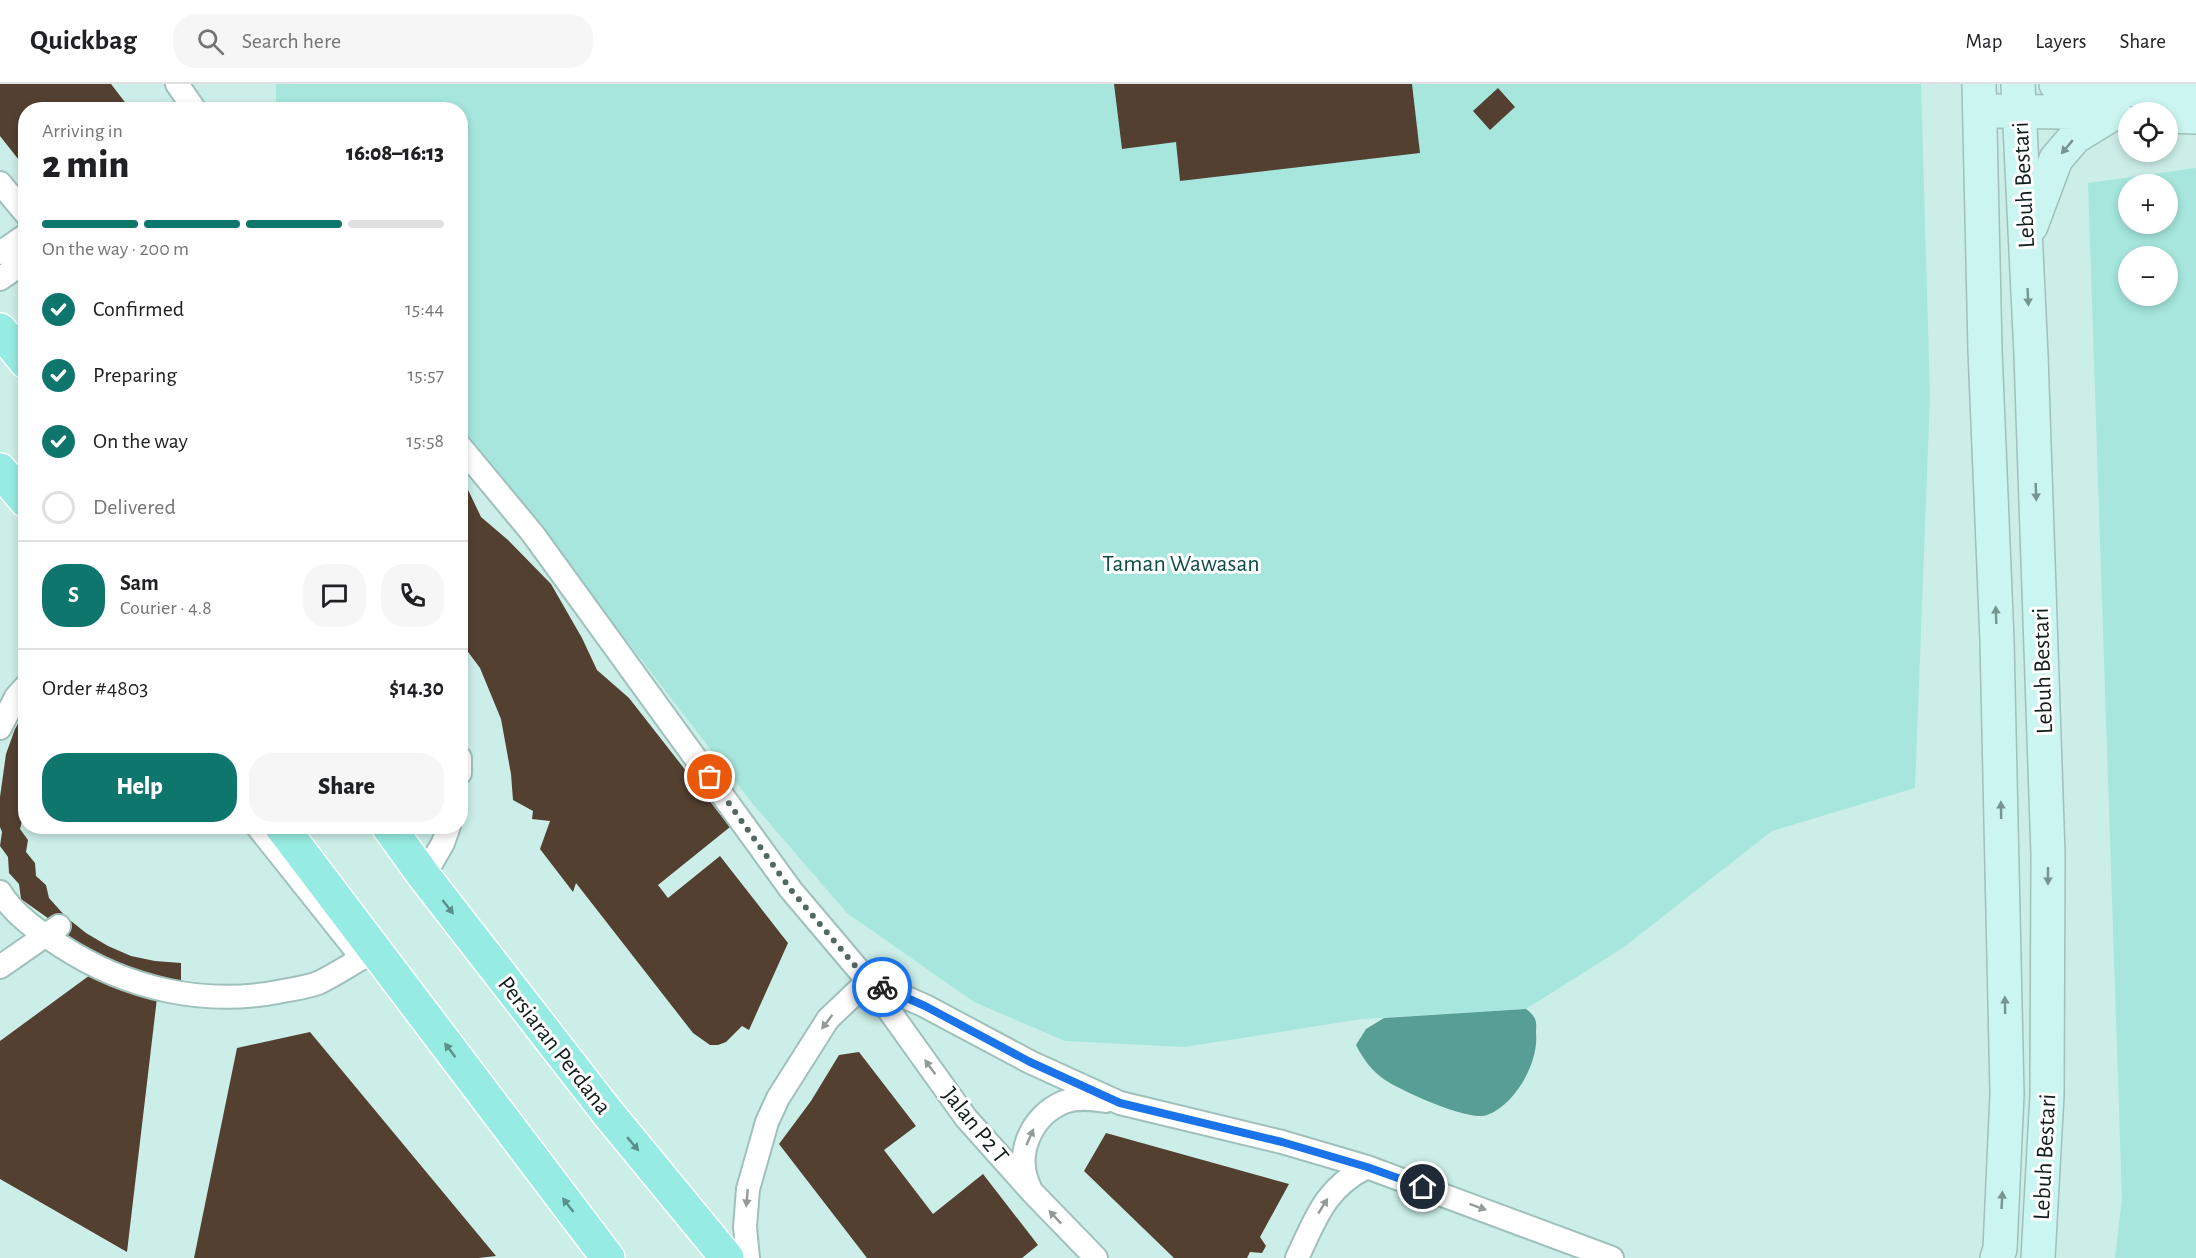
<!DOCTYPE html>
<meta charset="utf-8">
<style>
body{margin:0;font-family:"Alegreya Sans",sans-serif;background:#f6f6f6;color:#202124;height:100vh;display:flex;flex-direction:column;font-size:22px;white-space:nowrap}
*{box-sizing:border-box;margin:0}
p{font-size:20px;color:#757577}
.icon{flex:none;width:33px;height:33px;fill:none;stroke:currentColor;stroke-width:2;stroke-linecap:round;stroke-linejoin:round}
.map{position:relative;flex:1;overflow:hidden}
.sheet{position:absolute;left:18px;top:18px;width:450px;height:732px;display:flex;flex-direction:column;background:#fff;border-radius:24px;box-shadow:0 3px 9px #0003}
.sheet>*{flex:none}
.buttons{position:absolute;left:2118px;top:18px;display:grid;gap:12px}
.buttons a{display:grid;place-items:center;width:60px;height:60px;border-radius:50%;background:#fff;box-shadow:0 3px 9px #0003;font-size:30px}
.pin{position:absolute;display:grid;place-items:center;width:51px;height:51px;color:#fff;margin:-26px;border:3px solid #fff;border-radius:50%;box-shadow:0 2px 6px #0007}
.courier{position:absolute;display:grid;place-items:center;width:60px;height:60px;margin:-30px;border:4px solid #1a73e8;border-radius:50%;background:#fff;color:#222;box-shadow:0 2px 8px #0007}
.overview em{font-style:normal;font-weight:800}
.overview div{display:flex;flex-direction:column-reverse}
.overview{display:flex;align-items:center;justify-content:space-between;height:102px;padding:0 24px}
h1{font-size:39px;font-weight:800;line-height:45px}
.bar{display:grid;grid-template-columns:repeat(4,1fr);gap:9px 6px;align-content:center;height:72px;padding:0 24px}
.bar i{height:8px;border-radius:4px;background:#e0e0e0}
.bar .selected{background:#0f766e}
.bar p{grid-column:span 4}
.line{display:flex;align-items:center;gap:15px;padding:0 24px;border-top:2px solid #e0e0e0}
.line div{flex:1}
.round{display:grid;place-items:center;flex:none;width:63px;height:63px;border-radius:24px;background:#f6f6f6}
ol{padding:0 24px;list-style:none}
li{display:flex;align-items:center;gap:18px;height:66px}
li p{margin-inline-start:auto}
li .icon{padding:6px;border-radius:50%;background:#0f766e;color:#fff;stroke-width:4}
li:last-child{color:#757577}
li i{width:33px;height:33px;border:3px solid #e0e0e0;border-radius:50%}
.primary-button{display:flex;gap:12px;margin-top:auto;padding:12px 24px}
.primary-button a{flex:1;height:69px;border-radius:24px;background:#0f766e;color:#fff;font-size:24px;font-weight:800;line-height:69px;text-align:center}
.primary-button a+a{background:#f6f6f6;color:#202124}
header{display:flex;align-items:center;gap:36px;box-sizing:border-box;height:84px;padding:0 30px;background:#fff;border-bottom:2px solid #e0e0e0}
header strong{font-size:28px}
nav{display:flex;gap:33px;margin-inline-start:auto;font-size:21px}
.search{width:420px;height:54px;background:#f6f6f6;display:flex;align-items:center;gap:15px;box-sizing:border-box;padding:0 21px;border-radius:24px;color:#757577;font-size:22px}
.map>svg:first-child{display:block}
.green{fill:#a6e6dd;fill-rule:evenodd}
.water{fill:#579f95}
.building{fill:#534031}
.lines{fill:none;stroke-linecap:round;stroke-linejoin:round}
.street-casing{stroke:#9fc0bb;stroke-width:26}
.secondary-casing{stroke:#9fc0bb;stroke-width:36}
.primary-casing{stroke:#fff;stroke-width:36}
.street{stroke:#fff;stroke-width:22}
.secondary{stroke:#caf5f0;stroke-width:33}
.primary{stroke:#96ece2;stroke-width:33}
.oneway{fill:#779491}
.oneway2{fill:#5b8f89}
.oneway3{fill:#949a99}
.done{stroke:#536763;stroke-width:6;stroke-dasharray:0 10.8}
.route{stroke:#1a73e8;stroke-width:8}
.labels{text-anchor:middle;stroke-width:6;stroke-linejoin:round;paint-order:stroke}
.street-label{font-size:24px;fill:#121e1c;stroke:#fff}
.park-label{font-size:24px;fill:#0c4d47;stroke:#fff}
</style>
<header>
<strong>Quickbag</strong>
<div class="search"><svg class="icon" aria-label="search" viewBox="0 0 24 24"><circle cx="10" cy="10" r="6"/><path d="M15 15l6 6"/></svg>Search here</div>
<nav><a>Map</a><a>Layers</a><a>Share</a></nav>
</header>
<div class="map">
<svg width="2196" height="1174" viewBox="0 0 2196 1174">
<rect width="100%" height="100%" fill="#cceee8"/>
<path class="green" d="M276,0H1921L1930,312L1915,704L1772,747L1624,863L1526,925L1362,935L1184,963L1065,957L974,918L847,829L752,719L461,342L460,26L276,25Z
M2196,84V1174H2115L2122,1114L2088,99ZM2168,100V140H2128V100ZM2128,172H2168V212H2128Z"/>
<path class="water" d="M1526,925C1529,927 1534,932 1535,935C1537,939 1536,945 1536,949C1539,978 1516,1020 1487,1031C1469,1038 1402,1007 1385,996C1372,987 1363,975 1356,961L1366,945L1384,934Z"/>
<path class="building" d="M0,0H111L131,26H26V85L0,52Z
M1114,0H1412L1420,69L1180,97L1176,58L1122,65Z
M1498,4L1515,23L1490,46L1473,27Z
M460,389L481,433L508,456L551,500L582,554L597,586L629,614L730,743L658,801L668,814L720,772L788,859L749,946L742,942L726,958L718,961H710L693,949L576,799L573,808L540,765L550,737L532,735L533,727L513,716L511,690L501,635L480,584L460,557Z
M26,626V667L18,698V722L23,733L20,745L28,756L26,768L35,779L36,792L46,801L49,814L66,833L86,849L108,862L131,872L155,877L181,879V897L152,895L74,864L59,842L21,815L19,800L9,789L8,773L0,762L2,748L0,743V713L6,670L15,645Z
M101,883L157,914L127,1168L0,1095V957Z
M310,948L496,1172L479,1174H194L237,964Z
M859,968L916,1042L884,1066L933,1130L983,1090L1038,1161L1022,1174H867L779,1060L811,1017L839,971Z
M1106,1049L1289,1100L1260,1153L1266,1162L1262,1169L1250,1168L1247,1174H1174L1084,1087Z"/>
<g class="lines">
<defs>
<path id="street" d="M177,0L195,26
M0,99L26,130
M0,169L26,151
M0,195L26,177
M460,362L533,450L791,806L868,897L966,1034L1032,1108L1096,1174
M0,644L16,613L26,602
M460,674V689
M424,792L443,759L449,742
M0,808C14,831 38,847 61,862C127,905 205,923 283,907C294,905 308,903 318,899C333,892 348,882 362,874L257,742
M0,883L59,842
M869,897L925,922L1030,978L1120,1019L1282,1058L1367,1083L1612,1174
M1030,1104C1014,1072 1030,1032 1064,1018C1078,1013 1093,1015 1106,1017
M748,1174L745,1143L748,1105L767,1038L778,1014L828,935L868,897
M1297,1174C1316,1134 1325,1104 1367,1083"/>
<path id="secondary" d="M1979,0L1985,266L1997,557L2007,1010L2000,1165L1997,1174
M2018,0L2031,271L2048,770L2047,1011L2038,1174
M2056,0L2196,10
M1998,27L2115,29
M2168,32L2196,33
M2031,142L2056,75L2075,53L2114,29"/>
<path id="primary" d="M0,246L26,278
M0,386L26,417
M281,742L608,1174
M388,742L424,792L607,1028L727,1174"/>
</defs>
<use href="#street" class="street-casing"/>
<use href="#secondary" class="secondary-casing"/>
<use href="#primary" class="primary-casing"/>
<use href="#street" class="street"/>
<use href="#secondary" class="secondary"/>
<use href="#primary" class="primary"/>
</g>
<defs><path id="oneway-solid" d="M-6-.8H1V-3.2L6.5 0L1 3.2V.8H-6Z" transform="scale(1.5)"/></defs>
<g class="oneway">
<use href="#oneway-solid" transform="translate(2067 63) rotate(130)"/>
<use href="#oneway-solid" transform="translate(2028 213) rotate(87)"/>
<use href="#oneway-solid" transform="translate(2036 408) rotate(88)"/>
<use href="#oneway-solid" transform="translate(1996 531) rotate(-92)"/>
<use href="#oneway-solid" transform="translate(2001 726) rotate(-91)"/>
<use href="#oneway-solid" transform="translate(2048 792) rotate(90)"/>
<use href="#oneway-solid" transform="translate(2005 921) rotate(-91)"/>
<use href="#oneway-solid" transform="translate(2002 1116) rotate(-87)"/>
</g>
<g class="oneway2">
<use href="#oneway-solid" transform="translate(448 823) rotate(52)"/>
<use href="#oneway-solid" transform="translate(450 966) rotate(-127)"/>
<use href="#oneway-solid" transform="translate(633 1060) rotate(50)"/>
<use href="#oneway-solid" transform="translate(568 1121) rotate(-128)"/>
</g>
<g class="oneway3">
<use href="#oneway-solid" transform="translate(827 938) rotate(127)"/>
<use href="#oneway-solid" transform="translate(930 983) rotate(-126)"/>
<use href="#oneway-solid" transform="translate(1030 1053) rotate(-66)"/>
<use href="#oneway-solid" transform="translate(747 1114) rotate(95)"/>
<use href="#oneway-solid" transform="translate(1323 1122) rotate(-58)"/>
<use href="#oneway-solid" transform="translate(1478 1123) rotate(20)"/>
<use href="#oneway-solid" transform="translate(1055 1133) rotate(-133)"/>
</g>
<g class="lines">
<path class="done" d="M710,693L791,806L868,897L882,903"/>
<path class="route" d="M882,903L925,922L1030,978L1120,1019L1282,1058L1367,1083L1423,1103"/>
</g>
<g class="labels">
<g class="street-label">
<text transform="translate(2023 101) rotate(-93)" y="8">Lebuh Bestari</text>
<text transform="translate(2042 587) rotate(-92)" y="8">Lebuh Bestari</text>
<text transform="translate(555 961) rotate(52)" y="8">Persiaran Perdana</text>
<text transform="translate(976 1041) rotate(51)" y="8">Jalan P2 T</text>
<text transform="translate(2044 1073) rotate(-87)" y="8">Lebuh Bestari</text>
</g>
<g class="park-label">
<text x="1181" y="487">Taman Wawasan</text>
</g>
</g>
</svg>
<div class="buttons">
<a><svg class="icon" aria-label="locate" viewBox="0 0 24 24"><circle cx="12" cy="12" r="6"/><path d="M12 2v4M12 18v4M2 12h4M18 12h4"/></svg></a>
<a>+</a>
<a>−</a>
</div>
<div class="pin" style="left:710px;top:693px;background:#ea580c"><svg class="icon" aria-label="bag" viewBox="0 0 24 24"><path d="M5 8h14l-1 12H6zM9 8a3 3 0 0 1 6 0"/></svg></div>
<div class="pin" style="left:1423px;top:1103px;background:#1f2937"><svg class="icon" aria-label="home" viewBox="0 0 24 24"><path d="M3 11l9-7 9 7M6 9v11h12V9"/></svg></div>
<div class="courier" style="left:882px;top:903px"><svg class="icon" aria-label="bike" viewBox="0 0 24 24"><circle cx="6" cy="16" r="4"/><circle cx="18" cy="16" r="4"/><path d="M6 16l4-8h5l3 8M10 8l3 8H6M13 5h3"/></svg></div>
<section class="sheet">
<div class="overview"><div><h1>2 min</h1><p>Arriving in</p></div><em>16:08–16:13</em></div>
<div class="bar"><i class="selected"></i><i class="selected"></i><i class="selected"></i><i></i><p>On the way · 200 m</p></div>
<ol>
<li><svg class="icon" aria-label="check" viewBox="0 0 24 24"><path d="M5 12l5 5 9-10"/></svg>Confirmed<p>15:44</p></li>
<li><svg class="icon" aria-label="check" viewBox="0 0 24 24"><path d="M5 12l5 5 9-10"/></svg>Preparing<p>15:57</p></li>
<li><svg class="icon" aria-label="check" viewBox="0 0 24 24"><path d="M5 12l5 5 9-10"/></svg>On the way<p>15:58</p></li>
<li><i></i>Delivered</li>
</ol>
<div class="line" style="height:108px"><b class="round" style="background:#0f766e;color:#fff">S</b><div><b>Sam</b><p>Courier · 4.8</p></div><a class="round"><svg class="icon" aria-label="chat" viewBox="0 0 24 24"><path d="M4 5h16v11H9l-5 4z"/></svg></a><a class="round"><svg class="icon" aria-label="phone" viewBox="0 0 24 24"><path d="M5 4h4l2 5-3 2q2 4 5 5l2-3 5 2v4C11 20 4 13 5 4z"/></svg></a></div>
<div class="line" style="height:78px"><div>Order #4803</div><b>$14.30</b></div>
<div class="primary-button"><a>Help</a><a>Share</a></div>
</section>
</div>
